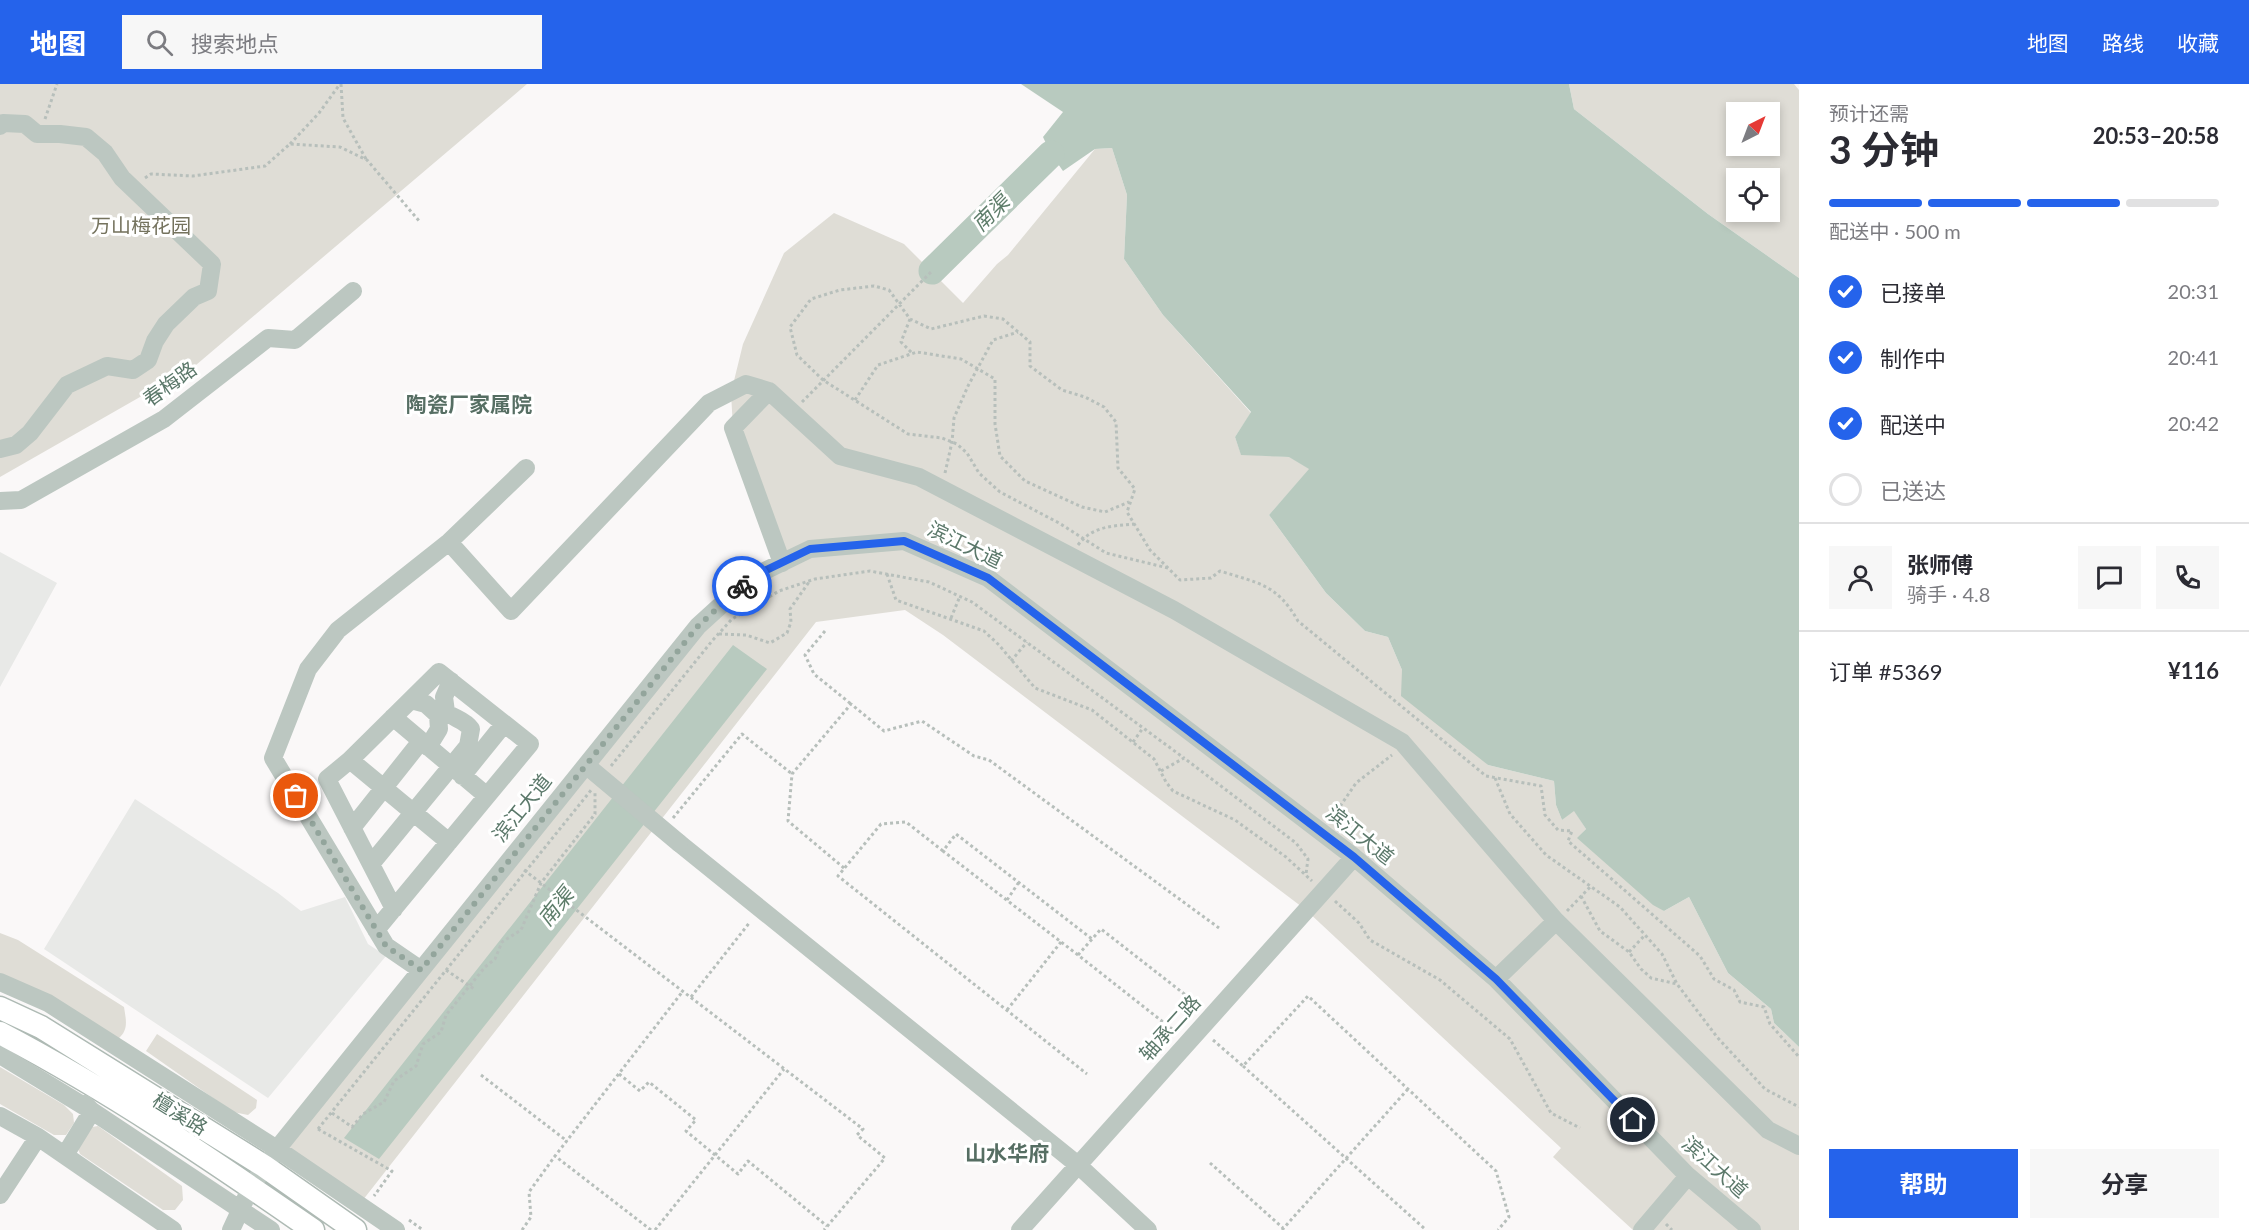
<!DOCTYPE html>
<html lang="zh">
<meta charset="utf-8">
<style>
body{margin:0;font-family:Lato,"Noto Sans SC",sans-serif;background:#f7f7f7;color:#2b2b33;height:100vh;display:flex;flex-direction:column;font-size:22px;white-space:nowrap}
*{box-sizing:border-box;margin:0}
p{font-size:20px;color:#7c7c81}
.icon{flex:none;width:33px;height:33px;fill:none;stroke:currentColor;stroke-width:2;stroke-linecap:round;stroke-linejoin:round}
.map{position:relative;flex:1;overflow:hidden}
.sheet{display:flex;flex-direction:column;background:#fff;width:450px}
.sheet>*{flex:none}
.needle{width:39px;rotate:42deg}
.fabs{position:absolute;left:1726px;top:18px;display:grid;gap:12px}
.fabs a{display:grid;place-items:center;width:54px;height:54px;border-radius:0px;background:#fff;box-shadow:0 3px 9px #0003;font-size:30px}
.pin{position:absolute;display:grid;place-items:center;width:51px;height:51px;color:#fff;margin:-26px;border:3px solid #fff;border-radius:50%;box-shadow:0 2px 6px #0007}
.courier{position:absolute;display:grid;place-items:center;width:60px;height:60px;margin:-30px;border:4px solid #2563eb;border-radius:50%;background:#fff;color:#222;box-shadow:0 2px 8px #0007}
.overview em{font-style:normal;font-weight:700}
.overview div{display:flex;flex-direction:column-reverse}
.overview{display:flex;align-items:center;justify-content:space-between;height:102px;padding:0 30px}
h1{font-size:39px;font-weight:700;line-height:45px}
.bar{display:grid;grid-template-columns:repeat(4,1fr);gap:9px 6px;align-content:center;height:72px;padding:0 30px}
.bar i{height:8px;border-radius:4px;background:#e1e1e2}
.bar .active{background:#2563eb}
.bar p{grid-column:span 4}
.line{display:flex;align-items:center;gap:15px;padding:0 30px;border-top:2px solid #e1e1e2}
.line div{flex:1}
.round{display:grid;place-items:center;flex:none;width:63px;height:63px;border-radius:0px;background:#f7f7f7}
ol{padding:0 30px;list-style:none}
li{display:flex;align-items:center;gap:18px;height:66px}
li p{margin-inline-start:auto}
li .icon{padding:6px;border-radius:50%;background:#2563eb;color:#fff;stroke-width:4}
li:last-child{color:#7c7c81}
li i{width:33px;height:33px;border:3px solid #e1e1e2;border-radius:50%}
.action{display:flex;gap:12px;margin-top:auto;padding:12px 30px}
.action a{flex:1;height:69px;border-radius:0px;background:#2563eb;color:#fff;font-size:24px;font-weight:700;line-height:69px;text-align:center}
.action a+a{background:#f7f7f7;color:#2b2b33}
header{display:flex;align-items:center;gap:36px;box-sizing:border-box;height:84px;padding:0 30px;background:#2563eb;color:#fff}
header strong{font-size:28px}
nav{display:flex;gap:33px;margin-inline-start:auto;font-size:21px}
.search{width:420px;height:54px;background:#f7f7f7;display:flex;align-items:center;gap:15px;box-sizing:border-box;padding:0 21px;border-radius:0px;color:#7c7c81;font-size:22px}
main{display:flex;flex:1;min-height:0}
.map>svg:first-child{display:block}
.built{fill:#e8e9e7}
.green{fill:#dfddd6;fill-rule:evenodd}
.water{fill:#b8cabf}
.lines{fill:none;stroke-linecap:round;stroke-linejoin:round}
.river{stroke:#b8cabf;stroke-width:27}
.major-casing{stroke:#aebab4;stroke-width:25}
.path{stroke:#b7bfbb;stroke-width:3;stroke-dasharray:3 3;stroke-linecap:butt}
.minor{stroke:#bcc7c1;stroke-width:18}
.major{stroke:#fff;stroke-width:22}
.minor-bridge{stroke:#bcc7c1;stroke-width:18}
.done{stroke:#93a59c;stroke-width:6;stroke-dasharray:0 10.8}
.route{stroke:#2563eb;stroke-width:8}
.labels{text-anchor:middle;stroke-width:6;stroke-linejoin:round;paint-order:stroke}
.park-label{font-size:20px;fill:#75735e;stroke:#fff}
.street-label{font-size:20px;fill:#5b786a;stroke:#fff}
.water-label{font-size:21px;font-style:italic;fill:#5e7d6a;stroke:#fff}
.neighbourhood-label{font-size:21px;font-weight:bold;fill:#566e63;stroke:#fff}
</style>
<header>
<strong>地图</strong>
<div class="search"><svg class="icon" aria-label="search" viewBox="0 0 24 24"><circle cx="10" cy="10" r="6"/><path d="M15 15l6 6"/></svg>搜索地点</div>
<nav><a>地图</a><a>路线</a><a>收藏</a></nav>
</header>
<main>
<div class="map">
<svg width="1799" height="1146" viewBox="0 0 1799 1146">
<rect width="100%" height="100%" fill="#faf8f8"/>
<path class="built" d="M0,468L57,499L0,603Z
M135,715L278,809L301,827L345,813L368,860L386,872L268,1014L44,865Z"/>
<path class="green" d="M0,0H527L196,281L0,393Z
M1569,0H1794L1799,6V194L1708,130L1574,25ZM1737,28H1770V62H1737ZM1737,94H1770V128H1737Z
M1112,64L1127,111L1124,175L1163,231L1251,329L1235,353L1241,370L1290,373L1310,385L1269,431L1326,509L1365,547L1388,553L1402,586L1488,681L1554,697L1556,721L1562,736L1574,726L1586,745L1578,754L1664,827L1689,813L1728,889L1771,925L1774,939L1799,963V1146H1633L1553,1073L1561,1064L1306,826L943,551L905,526L816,538L359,1121L277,1065L698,542L782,479L733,344L731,309L743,260L784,169L834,129L904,160L963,219L997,180L1008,171L1095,65Z
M0,849L18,856L124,923C126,936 129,946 118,955L0,890Z
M157,950L257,1016L256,1024L248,1031L233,1028L146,967Z
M0,983L64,1021L73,1030L74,1039L66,1051H54L0,1020Z
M98,1042L182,1102L183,1116L175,1126H163L80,1070L78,1065L92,1043Z"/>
<path class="water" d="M1021,0H1569L1574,25L1708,130L1799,194V963L1774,939L1771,925L1728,889L1689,813L1664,827L1653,821L1577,754L1586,745L1574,727L1562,736L1556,721L1554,697L1488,681L1401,612L1402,586L1388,553L1365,547L1326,509L1269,431L1309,385L1289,373L1241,371L1235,353L1251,328L1163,231L1124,175L1127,111L1112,64L1095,65L1063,87L1051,70L1043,53L1063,28Z
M733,561L767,585L379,1075L344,1054Z"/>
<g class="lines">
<path class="river" d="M932,187L1051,70"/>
<defs>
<path id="major" d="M0,924L41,943L264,1082L355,1146
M0,949C109,1006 212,1076 313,1146"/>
</defs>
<use href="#major" class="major-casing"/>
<path class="path" d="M341,0L343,34L366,75
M45,35L57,0
M290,60L319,29L340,0
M145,94L151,90L193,92L265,82L290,60L340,63L367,76L420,138
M910,235L901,258L912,269
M855,316L878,281L917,268L961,275L995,295V340L1000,372L1025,397L1082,423L1105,428L1129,418
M802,318L932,187
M945,389L952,358L954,334L968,302L993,256L1018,248
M1078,461C1092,442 1113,442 1134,440
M1168,484L1106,469L1059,439L1000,408L979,389L967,369L957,360L942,354L908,350L823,296L797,271L790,243L811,215L840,206L874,202L889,206L910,235L931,245L984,232L1003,235L1030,258V282L1062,306L1085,313L1104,323L1116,338L1118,384L1135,405L1127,428L1150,466L1180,496L1211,494L1220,487C1258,499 1277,500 1298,537L1486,692L1541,702L1545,731L1558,746L1572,747L1568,757L1700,872L1714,895L1734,906L1740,918L1764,923L1770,940L1799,973
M887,490L896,516L984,547L999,561L1035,604L1092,626L1154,675L1166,698L1173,707L1235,736L1286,773L1312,797
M951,534L960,512
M825,547L805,571L814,590L851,620
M719,550L746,551L770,559L787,549L791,538L790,525L809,498
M1011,577L1027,558
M1133,658L1143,644
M611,682L712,557L732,535L779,507L815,495L870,487L929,498L972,518L1184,674
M1161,687L1184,674L1296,759L1308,775L1306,790
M1495,694L1510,730L1546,771L1620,823L1662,870L1677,900L1717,953L1765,1005L1799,1023
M673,734L742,650L792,690
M1330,737L1356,699L1392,671
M943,767L906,738L881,740L838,792L1087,990
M844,784L788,737L792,690L851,620L884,647L922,637L974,672L989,676L1219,844
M524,786L863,1045L857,1051L885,1074L824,1146
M1581,812L1600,847L1629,868L1641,885L1651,894L1677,900
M1007,816L1019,798
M1335,817L1359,839L1370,856L1440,896L1510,955L1551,1029L1580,1044
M1567,827L1591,802
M1629,868L1645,851
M1078,871L943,767L956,750L1092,855
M446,886L474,905
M691,913L750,838
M1007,926L1061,858
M1177,949L1078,871L1101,845L1201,923
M1213,956L1243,982L1308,912L1496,1087L1509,1133L1498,1146
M1243,982L1426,1146
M619,990L640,1007L649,998L696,1036L686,1047L738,1090L748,1077L827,1142
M481,991L567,1057
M332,1029L352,1043L363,1030L384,1018L394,997L416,982L423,960L441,948L446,931L485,883L495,875L502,858L521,846L541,799L595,730V709
M318,1045L592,705
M318,1045L392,1087L374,1112
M1210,1079L1283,1144
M409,1136L423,1146
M1666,1140L1672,1146
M522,1146L531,1133L529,1108L555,1072
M651,1146L555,1072L683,907
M655,1146L784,985
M1282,1146L1408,1005"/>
<path class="minor" d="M0,42L3,39L25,40L37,50H60L86,53L105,69L122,94L212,180L208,207L194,213L166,240L155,257L148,276L133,286L107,282L67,301L30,349L16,361L0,365
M0,417L21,416L164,335L268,254L295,256L353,207
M449,458L511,527L709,319L746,300L769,307
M782,479L733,344L769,307L840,372L919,393L1174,526L1402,658L1556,837
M411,616L426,620L438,631L439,645L428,663
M393,633L487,712
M350,676L327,695L394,825
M462,692L504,640
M352,744L421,657
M679,759L1078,1081L1148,1146
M371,780L468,662L471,645C465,636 455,635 446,628L444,613L451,597
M376,846C427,784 479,722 530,660L439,588L350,676L449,758
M421,886L386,862L273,674L308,585L338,546L449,458L526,384
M1496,895L1556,837L1768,1046L1799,1062
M0,898L48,919L277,1065L396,1146
M0,971L92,1027L271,1146
M0,1032L38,1053
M65,1071L92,1027L85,1020
M0,1111L38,1053L173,1146
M231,1146L251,1103L277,1065L698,542L752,493L810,465L904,457L988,494L1354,773L1496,895L1688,1092L1752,1146
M1020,1146L1354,773
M1642,1146L1688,1092"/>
<use href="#major" class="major"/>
<path class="minor-bridge" d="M593,687L679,759"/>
</g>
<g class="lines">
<path class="done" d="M296,712L386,862L421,886L698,542L742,502"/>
<path class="route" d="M742,502L752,493L810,465L904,457L988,494L1354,773L1496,895L1633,1036"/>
</g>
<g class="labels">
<g class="park-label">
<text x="141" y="149">万山梅花园</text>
</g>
<g class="street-label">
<text transform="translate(170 300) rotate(-36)" y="7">春梅路</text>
<text transform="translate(965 461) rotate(26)" y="7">滨江大道</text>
<text transform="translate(522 724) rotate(-51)" y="7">滨江大道</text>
<text transform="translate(1360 751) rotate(39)" y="7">滨江大道</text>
<text transform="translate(1170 944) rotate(-48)" y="7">轴承二路</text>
<text transform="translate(180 1030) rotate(32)" y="7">檀溪路</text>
<text transform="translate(1715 1083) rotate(42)" y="7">滨江大道</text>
</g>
<g class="water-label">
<text transform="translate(991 129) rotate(-45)" y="7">南渠</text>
<text transform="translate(556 823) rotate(-51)" y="7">南渠</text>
</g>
<g class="neighbourhood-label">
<text x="469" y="328">陶瓷厂家属院</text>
<text x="1007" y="1077">山水华府</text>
</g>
</g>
</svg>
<div class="fabs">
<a><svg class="needle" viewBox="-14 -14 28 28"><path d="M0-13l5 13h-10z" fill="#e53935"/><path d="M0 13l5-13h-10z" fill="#7c7c81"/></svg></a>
<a><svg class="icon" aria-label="locate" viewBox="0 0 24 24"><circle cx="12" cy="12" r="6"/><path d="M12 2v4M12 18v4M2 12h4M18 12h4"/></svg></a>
</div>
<div class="pin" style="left:296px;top:712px;background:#ea580c"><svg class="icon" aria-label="bag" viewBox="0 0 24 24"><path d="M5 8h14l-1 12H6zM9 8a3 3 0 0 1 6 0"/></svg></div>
<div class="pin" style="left:1633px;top:1036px;background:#1f2937"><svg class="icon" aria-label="home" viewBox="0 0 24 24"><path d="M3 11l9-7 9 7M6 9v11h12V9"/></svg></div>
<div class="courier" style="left:742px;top:502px"><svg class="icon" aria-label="bike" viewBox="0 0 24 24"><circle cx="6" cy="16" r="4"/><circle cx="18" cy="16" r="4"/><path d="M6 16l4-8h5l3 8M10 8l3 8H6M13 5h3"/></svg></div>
</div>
<section class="sheet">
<div class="overview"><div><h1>3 分钟</h1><p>预计还需</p></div><em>20:53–20:58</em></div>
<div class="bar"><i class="active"></i><i class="active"></i><i class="active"></i><i></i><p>配送中 · 500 m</p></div>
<ol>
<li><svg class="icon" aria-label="check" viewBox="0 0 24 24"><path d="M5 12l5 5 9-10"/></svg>已接单<p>20:31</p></li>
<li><svg class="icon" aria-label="check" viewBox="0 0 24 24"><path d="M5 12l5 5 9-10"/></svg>制作中<p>20:41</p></li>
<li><svg class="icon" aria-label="check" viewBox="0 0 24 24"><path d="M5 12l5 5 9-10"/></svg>配送中<p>20:42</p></li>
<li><i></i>已送达</li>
</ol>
<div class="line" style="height:108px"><a class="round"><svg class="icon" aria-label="person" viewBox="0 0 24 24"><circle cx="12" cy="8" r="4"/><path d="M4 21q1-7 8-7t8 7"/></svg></a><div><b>张师傅</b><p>骑手 · 4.8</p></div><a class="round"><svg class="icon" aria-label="chat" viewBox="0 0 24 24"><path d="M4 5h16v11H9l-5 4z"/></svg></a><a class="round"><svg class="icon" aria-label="phone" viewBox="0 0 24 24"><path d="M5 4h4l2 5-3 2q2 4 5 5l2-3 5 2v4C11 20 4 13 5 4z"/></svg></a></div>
<div class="line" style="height:78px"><div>订单 #5369</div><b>¥116</b></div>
<div class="action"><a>帮助</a><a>分享</a></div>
</section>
</main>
